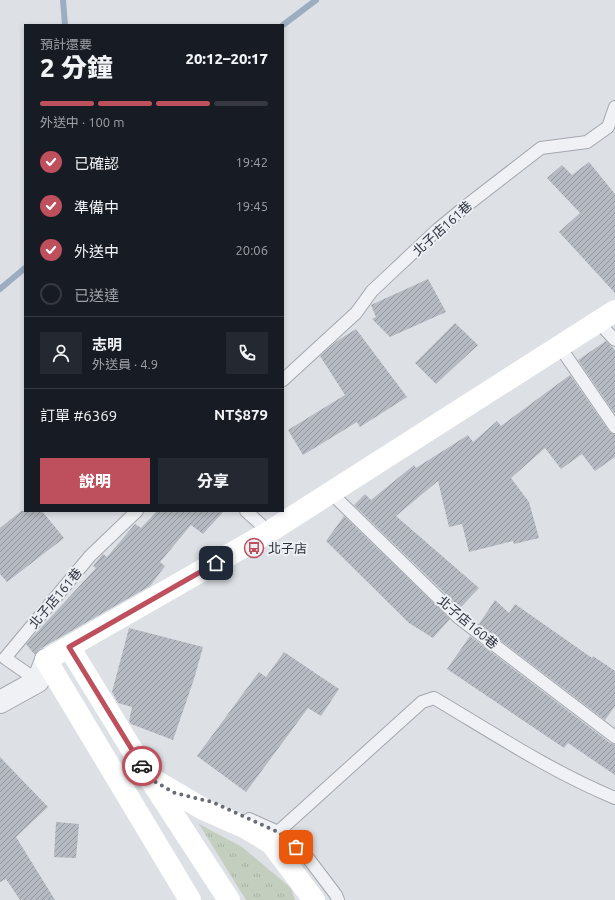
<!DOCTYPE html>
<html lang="zh-TW">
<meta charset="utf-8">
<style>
body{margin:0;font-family:Ubuntu,"Noto Sans TC",sans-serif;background:#242831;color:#f1f3f6;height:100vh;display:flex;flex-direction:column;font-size:15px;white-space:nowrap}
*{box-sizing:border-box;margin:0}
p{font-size:13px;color:#9ea1a6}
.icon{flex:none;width:22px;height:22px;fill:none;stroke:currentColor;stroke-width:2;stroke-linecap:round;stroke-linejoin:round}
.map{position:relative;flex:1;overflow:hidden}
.sheet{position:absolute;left:24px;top:24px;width:260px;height:488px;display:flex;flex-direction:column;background:#171b24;border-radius:0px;box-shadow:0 2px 6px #0003}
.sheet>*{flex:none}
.pin{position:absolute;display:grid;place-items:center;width:34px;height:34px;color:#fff;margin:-17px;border-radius:8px;box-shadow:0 2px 6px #0006}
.courier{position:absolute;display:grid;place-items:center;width:40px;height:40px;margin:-20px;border:3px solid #be4f5c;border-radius:50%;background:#fff;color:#222;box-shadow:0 1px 5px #0007}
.summary em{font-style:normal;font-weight:800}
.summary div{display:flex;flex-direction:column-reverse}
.summary{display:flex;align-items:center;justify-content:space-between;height:68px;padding:0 16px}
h1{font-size:26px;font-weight:800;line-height:30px}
.bar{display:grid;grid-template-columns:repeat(4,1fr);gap:6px 4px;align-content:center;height:48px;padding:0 16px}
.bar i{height:5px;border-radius:3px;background:#363941}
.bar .current{background:#be4f5c}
.bar p{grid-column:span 4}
.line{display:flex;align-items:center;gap:10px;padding:0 16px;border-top:1px solid #363941}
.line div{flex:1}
.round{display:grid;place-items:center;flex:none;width:42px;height:42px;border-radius:0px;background:#242831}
ol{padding:0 16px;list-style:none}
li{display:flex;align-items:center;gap:12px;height:44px}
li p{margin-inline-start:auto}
li .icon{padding:4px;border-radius:50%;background:#be4f5c;color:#fff;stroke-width:4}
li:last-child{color:#9ea1a6}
li i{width:22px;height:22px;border:2px solid #363941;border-radius:50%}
.cta{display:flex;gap:8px;margin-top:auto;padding:8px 16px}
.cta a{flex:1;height:46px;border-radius:0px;background:#be4f5c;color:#fff;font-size:16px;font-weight:800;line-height:46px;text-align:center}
.cta a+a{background:#242831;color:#f1f3f6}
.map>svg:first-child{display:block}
.grass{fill:url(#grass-tufts)}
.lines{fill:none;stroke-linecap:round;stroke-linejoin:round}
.stream{stroke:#9cadc2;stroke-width:6}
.building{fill:url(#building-hatch)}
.lane-casing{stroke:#a3a7ae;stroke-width:14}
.street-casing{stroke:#a3a7ae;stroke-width:24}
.lane{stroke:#f0f1f4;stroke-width:12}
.street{stroke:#f0f1f4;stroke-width:22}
.secondary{stroke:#fff;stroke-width:22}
.done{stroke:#686c76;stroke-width:4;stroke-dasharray:0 7.2}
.route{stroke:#be4f5c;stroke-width:5}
.labels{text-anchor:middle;stroke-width:4;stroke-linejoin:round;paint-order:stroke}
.street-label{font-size:13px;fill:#292e3a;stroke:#eceff3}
.poi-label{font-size:13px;fill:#292e3a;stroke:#eceff3;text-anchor:start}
</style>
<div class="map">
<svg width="615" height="900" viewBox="0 0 615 900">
<defs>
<pattern id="grass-tufts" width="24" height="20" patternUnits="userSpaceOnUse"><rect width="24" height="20" fill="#c3cebf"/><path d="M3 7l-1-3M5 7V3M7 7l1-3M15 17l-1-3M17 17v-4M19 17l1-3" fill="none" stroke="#a8b1a5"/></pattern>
<pattern id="building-hatch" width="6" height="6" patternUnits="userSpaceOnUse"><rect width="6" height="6" fill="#b5b9c1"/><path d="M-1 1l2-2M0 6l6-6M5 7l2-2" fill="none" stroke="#93979e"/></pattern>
</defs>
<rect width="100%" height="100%" fill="#dde0e5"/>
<path class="grass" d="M199,824L242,847L291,888L295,900H246Z"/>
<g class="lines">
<path class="stream" d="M63,0L65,25
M283,25L316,0
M0,289L25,268"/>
</g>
<path class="building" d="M589,162L615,194V293L559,232L580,213L547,178L562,165L572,175Z
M428,279L446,312L390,337L372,319L376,317L371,305Z
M455,323L478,345L436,384L415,363Z
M356,329L407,397L360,427L357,422L303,455L288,430L345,395L320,356L337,341Z
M606,341L615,350V414L578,360Z
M570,375L609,431L615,434V457L595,471L582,454L561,469L545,448L511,478L529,502L539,538L514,544L513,541L469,552L462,524L449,527L438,481L396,516L479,588L460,608L354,505L365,494L371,500L414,465L416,468L468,435L473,442L497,421L501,426Z
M21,511H42L64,538L7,582L0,574V528Z
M157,511H224L203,534L191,525L160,562L165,566L150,586L40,649L35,655L26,644L96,568L93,566L102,555L103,554L107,557L135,524L141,528Z
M344,516L450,619L433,638L409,623L326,541Z
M495,600L509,613L515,604L592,658L593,656L615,671V706L605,720L479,624Z
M129,628L203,647L194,679L173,740L131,724L129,721L132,707L118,703L112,692Z
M470,636L610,743L615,744V775L568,743L564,748L447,669Z
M284,652L339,689L321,716L308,708L246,792L197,756L259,672L266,677Z
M0,757L48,807L16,837L55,900H20L6,879L0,882Z
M56,822L79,824L76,858L54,857Z"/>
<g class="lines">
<defs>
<path id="lane" d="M598,322L615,340
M560,347L615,427
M283,380L356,313L372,291L437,230L466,206L541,148L587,142L608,127L615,107
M332,494L459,618L615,737
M246,511L269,532
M38,681L5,658L90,556L137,511
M249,819L278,832L305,854L336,895L338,900
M278,832L422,702L434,698C493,733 552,772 615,798"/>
<path id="street" d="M0,702L38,681L46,660"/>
</defs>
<use href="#lane" class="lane-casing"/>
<use href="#street" class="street-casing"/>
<use href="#lane" class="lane"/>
<use href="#street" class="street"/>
<path class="secondary" d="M69,647L150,779L229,900
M154,780L203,809L246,828L271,843L314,900
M190,900L46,660L269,532L615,311"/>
</g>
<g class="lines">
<path class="done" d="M142,766L150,779L175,793L212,802L278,832L296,847"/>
<path class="route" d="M142,766L69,647L216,563"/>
</g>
<defs>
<symbol id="bus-ring" viewBox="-11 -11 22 22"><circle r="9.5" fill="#eceff3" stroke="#be4f5c" stroke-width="1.5"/><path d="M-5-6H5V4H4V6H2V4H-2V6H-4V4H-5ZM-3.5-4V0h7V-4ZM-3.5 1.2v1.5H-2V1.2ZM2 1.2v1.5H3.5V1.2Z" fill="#be4f5c"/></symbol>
</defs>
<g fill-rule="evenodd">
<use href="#bus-ring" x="243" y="537" width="22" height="22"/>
</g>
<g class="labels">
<g class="street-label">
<text transform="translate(442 228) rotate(-42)" y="5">北子店161巷</text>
<text transform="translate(55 598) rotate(-50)" y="5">北子店161巷</text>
<text transform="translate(468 622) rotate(40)" y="5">北子店160巷</text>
</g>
<g class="poi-label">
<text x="268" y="553">北子店</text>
</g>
</g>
</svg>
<div class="pin" style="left:296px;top:847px;background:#ea580c"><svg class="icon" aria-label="bag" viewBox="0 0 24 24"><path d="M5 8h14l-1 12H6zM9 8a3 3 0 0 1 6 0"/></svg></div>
<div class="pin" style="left:216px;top:563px;background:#1f2937"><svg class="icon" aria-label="home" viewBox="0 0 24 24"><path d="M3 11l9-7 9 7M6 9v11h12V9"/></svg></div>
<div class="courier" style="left:142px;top:766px"><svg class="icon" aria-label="car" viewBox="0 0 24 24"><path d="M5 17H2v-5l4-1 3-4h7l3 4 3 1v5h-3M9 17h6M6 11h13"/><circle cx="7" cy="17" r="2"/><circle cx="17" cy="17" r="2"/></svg></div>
<section class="sheet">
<div class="summary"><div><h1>2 分鐘</h1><p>預計還要</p></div><em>20:12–20:17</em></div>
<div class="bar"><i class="current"></i><i class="current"></i><i class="current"></i><i></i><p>外送中 · 100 m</p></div>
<ol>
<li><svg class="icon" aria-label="check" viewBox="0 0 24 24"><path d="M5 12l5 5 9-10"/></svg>已確認<p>19:42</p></li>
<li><svg class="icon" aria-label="check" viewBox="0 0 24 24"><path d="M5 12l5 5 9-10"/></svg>準備中<p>19:45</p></li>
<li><svg class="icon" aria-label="check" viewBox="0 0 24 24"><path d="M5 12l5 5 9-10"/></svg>外送中<p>20:06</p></li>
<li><i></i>已送達</li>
</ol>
<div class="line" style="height:72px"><a class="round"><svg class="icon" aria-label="person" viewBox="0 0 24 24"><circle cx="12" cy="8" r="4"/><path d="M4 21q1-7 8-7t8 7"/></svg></a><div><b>志明</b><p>外送員 · 4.9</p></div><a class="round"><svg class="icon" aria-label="phone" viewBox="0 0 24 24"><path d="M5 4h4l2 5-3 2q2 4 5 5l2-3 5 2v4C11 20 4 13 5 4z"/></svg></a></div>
<div class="line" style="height:52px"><div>訂單 #6369</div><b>NT$879</b></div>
<div class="cta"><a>說明</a><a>分享</a></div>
</section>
</div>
